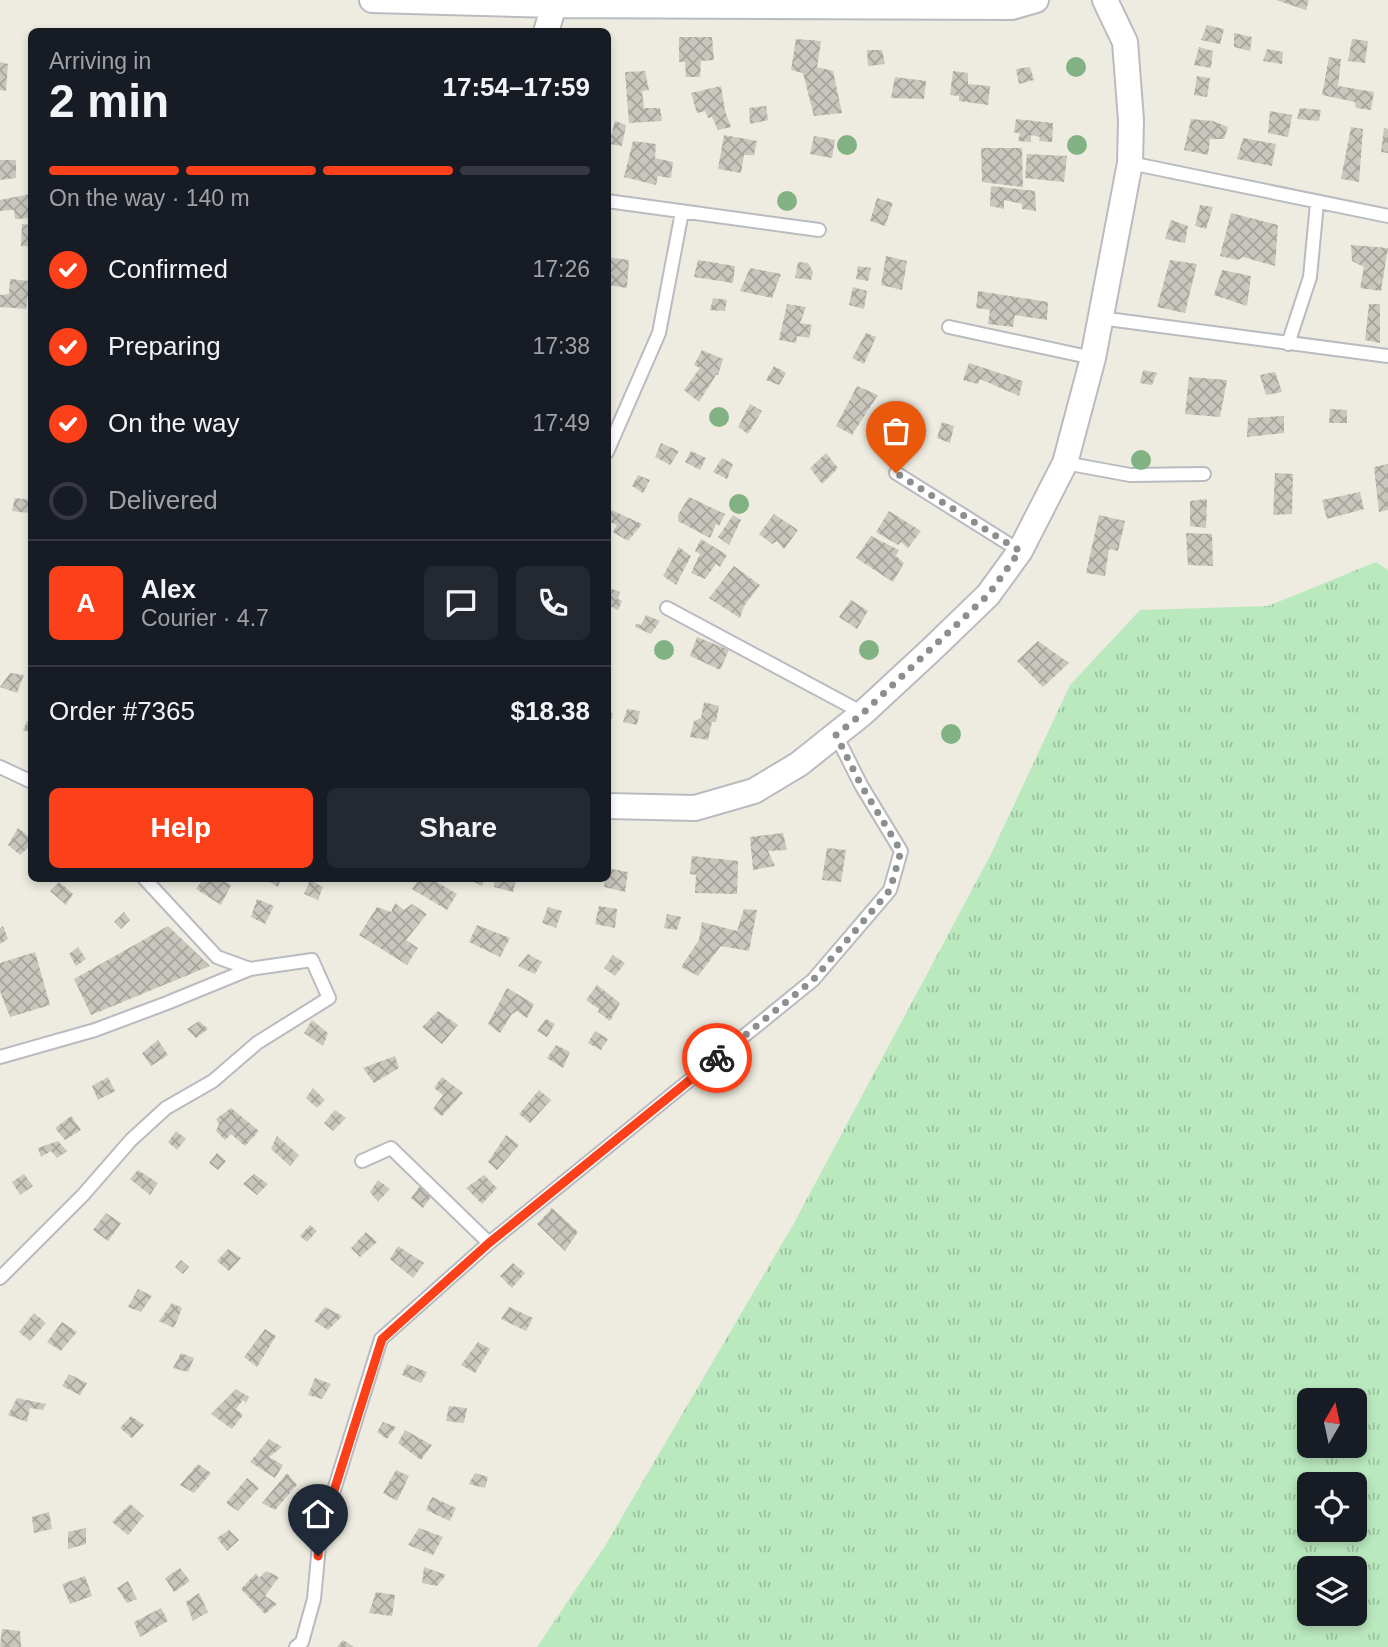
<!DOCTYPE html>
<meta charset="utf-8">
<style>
body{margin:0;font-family:Helvetica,sans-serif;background:#242831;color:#f1f3f6;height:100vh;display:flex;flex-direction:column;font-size:26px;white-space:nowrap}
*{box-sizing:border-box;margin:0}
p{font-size:23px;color:#9ea1a6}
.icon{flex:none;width:38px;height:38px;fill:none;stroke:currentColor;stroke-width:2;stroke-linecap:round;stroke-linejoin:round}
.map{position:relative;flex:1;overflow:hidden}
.sheet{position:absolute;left:28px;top:28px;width:583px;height:854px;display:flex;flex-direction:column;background:#171b24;border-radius:10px;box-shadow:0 4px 10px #0003}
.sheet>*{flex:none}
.needle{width:46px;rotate:9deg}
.tools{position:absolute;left:1297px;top:1388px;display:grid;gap:14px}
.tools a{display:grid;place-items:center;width:70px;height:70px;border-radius:10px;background:#171b24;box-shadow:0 4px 10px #0003;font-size:35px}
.pin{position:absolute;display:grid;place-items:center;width:60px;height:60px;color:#fff;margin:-72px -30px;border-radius:50% 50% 50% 0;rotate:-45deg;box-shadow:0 0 7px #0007}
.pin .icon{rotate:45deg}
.courier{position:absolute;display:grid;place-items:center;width:70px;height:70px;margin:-35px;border:5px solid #fc4019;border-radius:50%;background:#fff;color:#222;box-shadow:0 2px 9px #0007}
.overview em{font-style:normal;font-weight:800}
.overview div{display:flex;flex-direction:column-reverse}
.overview{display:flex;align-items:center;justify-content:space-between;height:119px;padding:0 21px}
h1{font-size:46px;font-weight:800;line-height:52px}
.bar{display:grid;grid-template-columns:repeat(4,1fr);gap:10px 7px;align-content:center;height:84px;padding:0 21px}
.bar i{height:9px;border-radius:5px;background:#363941}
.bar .current{background:#fc4019}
.bar p{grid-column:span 4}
.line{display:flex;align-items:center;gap:18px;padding:0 21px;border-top:2px solid #363941}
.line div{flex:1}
.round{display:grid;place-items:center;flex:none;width:74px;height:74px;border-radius:10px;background:#242831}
ol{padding:0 21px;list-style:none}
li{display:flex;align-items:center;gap:21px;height:77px}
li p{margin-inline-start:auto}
li .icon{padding:7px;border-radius:50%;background:#fc4019;color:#fff;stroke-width:4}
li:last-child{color:#9ea1a6}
li i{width:38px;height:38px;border:4px solid #363941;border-radius:50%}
.button{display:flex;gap:14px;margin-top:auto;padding:14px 21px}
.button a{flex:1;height:80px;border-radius:10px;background:#fc4019;color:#fff;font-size:28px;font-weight:800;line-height:80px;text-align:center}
.button a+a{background:#242831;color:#f1f3f6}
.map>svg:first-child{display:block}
.grass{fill:url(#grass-tufts);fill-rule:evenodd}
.building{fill:url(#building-cross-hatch)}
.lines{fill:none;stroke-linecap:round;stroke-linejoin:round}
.lane-casing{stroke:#b9bbc1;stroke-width:16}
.street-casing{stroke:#b9bbc1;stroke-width:28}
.lane{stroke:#fff;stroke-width:12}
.street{stroke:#fff;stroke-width:24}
.tree{fill:#82b283}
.done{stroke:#8d8f8f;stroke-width:7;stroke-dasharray:0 12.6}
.route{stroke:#fc4019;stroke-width:9}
</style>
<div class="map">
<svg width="1388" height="1647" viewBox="0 0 1388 1647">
<defs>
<pattern id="grass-tufts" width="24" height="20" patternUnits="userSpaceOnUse" patternTransform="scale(1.75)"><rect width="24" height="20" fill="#bae9be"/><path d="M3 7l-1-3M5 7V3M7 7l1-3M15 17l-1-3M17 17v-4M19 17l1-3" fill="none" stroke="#9ac09e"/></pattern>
<pattern id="building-cross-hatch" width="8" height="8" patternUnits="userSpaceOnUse" patternTransform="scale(1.75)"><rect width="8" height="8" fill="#c9c6bd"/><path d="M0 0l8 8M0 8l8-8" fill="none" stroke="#a6a49d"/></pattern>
</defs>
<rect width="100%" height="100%" fill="#eeece0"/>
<path class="grass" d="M1376,562L1388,570V1647H537L605,1546L794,1223L990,856L1070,685L1140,610L1268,606ZM1309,1400H1354V1446H1309ZM1309,1484H1354V1530H1309ZM1309,1568H1354V1614H1309Z"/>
<path class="building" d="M1276,0H1309L1306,10Z
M1207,25L1224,29L1220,44L1201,40Z
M1234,33L1252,37L1250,51L1234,47Z
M679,37H712L714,60L701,61L700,77H686L685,62H679Z
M796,39L821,41L817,67L833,71L842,113L814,116L803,73L791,70Z
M1352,39L1368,41L1365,63L1348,61Z
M1199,47L1213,51L1211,68L1194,65Z
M1267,49L1283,52L1282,64L1263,61Z
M867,50H882L885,64L868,66Z
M1329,57L1341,59L1338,86L1374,92L1371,110L1356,108L1355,102L1322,95Z
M0,62L8,64L6,91L0,90Z
M1030,67L1034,80L1019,84L1016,69Z
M645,71L649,90L642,91L644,108H660L662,121L629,123L625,72Z
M953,71L968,73V84L990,86L988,105L959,101V96L950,95Z
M1197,76L1210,78L1207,97L1194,95Z
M895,77L926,81L924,99L891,98Z
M721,86L725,111L731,127L718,130L712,117L708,118L705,111L697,113L691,93Z
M766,106L768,120L750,124L749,108Z
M1300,108L1321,110L1319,121L1297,119Z
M1270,111L1292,115L1288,137L1268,133Z
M1016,119L1053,123L1052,142L1039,141L1040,137L1031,135V142L1018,141L1020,134L1014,132Z
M1191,119L1213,121L1228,127L1224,139H1210L1208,155L1184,150Z
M615,121L626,125L622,146L609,144Z
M1351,127L1363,129L1359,182L1341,179Z
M1384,128L1388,129V153L1381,152Z
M724,135L757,141L754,155H744L741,173L718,169Z
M814,136L835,140L832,158L810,154Z
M1243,138L1276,144L1272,166L1237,159Z
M633,141L656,144L655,158L673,162L671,178L658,176L656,185L624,177Z
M981,148H1022L1023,187L982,182Z
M1027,154L1067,156L1064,182L1025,178Z
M0,160H16V178L0,180Z
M991,186L1035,191L1036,211L1022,209V204L1004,200V209L990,206Z
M30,194L32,218L15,219L14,210L0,211V200Z
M877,198L893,203L885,226L870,221Z
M1200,205L1213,207L1206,229L1195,226Z
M1231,213L1278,225L1275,266L1243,257L1238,260L1220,256Z
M1171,220L1188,226L1185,243L1165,239Z
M22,224L32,225V246H21Z
M1351,245L1388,248L1381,291L1360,288L1364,267L1352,261Z
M886,256L907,261L902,290L881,285Z
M607,257L629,260L627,288L607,285Z
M698,260L735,266L733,283L694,277Z
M1170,260L1197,264L1185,313L1157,307Z
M798,262L808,263L813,272L811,280L795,278Z
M858,266L871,268L868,281L856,279Z
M750,268L781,274L772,298L740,291Z
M1222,270L1251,276L1247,306L1214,295Z
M10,279L30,281L26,309L0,307V295L9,294Z
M853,287L867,291L864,309L849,305Z
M978,291L1048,302L1047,320L1015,315L1013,327L988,324L990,310L976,308Z
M713,298L727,300L725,311L710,310Z
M787,304L806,307L800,323L812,325L809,338L797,336L796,343L779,340Z
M1369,304H1380V343L1365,340Z
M607,315H611L609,335H607Z
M866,333L876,337L864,364L852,358Z
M702,350L723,359L718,375H716L699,402L684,390L700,368L694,365Z
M969,363L1023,381L1019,396L980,379L978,384L963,380Z
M774,366L786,373L779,385L766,380Z
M1143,370L1157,373L1152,385L1140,383Z
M1275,372L1282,392L1266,395L1260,375Z
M1189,377L1227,380L1220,417L1185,414Z
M857,386L878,395L852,435L836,426Z
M750,404L762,411L748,434L738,427Z
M1330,409L1347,410V423H1329Z
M1284,416V433L1247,437L1248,418Z
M942,422L954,426L950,443L937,438Z
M661,443L679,451L670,465L655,457Z
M691,451L706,458L700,470L685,462Z
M826,453L838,468L822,484L810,468Z
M722,458L733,464L727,479L713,472Z
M1388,464V510L1379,512L1374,467Z
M1275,473L1293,474L1292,514L1273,515Z
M638,475L650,480L643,493L632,486Z
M1360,492L1364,509L1327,519L1322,500Z
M689,497L725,514L719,526L716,524L710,538L678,521V515Z
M15,498L31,500L29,513L12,511Z
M1207,499L1206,528L1190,526V501Z
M607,508L642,524L628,541L613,532L617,525L607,521Z
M889,511L921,531L908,548L901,542L898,545L876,532Z
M774,514L798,530L784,549L777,541L772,544L759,534Z
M733,515L741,520L729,545L718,537Z
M1099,515L1125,521L1118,551L1109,549L1105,576L1086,573Z
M1186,533L1212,534L1213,566L1188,565Z
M871,536L899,550L896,556L904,563L893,582L856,558Z
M701,539L727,555L720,567L716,564L705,579L691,573L700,554L695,551Z
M679,547L691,556L676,585L663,576Z
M734,566L760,585L744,606L740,618L709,598Z
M607,587L620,592L618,599L622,601L618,610L607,605Z
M851,600L868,611L857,629L839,617Z
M646,615L660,621L651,634L635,627L636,624L641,625Z
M697,637L729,650L720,670L690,656Z
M1038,641L1069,663L1043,687L1017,661Z
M10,673L24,675L17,693L0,687Z
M704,702L719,706L716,722H712L708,740L690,737L694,721L701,718Z
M627,709L640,711L637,725L623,722Z
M607,712L613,713L608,731H607Z
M27,721L32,722V733L23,730Z
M18,828L32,839V844L20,855L8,845Z
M783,833L787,850L768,851L775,866L753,870L750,837Z
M827,848L846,850L841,882L822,880Z
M692,856L738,861L737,894L695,893L696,875L690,874Z
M607,868L628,872L625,892L604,887Z
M204,878H218L231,885L221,905L196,889Z
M269,878H281L278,887L268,881Z
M420,878H430L457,894L447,910L412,889Z
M467,878H485L482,886Z
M495,878L516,880L513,892L494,887Z
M310,880L323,887L318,900L304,894Z
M59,882L73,894L66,905L50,891Z
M257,899L274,906L265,924L251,917Z
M395,903L404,910L412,904L427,914L406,940L418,948L407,965L359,935L377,907L391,912Z
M599,906L617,909L615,928L595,924Z
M548,907L562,911L556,928L542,923Z
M744,909L757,910L749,951L721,946L698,976L681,967L699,940L702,922L737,931Z
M124,912L130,920L121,929L114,922Z
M667,914L681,917L677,930L664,928Z
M477,925L510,938L500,957L469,942Z
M3,926L8,939L0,944V928Z
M168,926L210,966L91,1015L74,979Z
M78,947L86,959L76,966L69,954Z
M35,952L50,1005L10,1017L0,991V963Z
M528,954L542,962L535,974L518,966Z
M613,955L625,963L615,976L604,968Z
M597,985L620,1003L610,1021L598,1012L599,1009L586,1000Z
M507,988L534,1004L527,1018L517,1011L512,1014L500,1033L488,1024Z
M438,1011L458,1025L442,1044L422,1027Z
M546,1019L555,1024L547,1037L537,1031Z
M312,1020L328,1033L323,1046L304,1033Z
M199,1021L208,1029L196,1038L187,1029Z
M595,1031L608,1039L601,1050L588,1043Z
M158,1040L168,1055L151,1066L142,1053Z
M556,1045L570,1052L563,1068L547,1058Z
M395,1056L399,1068L374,1083L363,1068Z
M108,1077L115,1091L98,1100L92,1086Z
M442,1077L463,1093L442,1116L433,1109L443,1095L434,1088Z
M313,1088L325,1100L317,1108L306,1098Z
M539,1090L551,1100L530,1123L519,1114Z
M231,1108L259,1131L245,1146L231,1134L225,1140L216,1131L219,1124L216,1119Z
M335,1110L346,1118L333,1131L324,1123Z
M71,1116L81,1130L65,1140L55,1128Z
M176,1131L186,1139L177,1150L168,1142Z
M506,1135L519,1145L497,1170L488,1162Z
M277,1136L299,1155L290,1166L271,1149Z
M58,1141L67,1151L57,1158L51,1151L41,1157L38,1148Z
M217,1153L226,1161L218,1170L209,1163Z
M138,1170L158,1183L150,1195L130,1179Z
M24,1174L33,1186L20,1195L12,1182Z
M254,1174L268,1184L257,1195L243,1184Z
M484,1175L497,1188L482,1204L466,1188Z
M378,1180L390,1189L378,1202L370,1192Z
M422,1183L434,1193L423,1208L411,1198Z
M552,1208L578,1232L565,1251L537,1224Z
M106,1213L121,1223L108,1241L93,1230Z
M310,1225L317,1231L307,1242L300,1236Z
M366,1232L377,1242L360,1257L351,1248Z
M398,1246L424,1263L413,1278L390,1259Z
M228,1249L241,1258L229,1271L217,1261Z
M181,1260L189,1267L183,1274L175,1267Z
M513,1263L525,1273L512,1288L500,1276Z
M138,1289L152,1296L141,1312L128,1307Z
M172,1303L182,1308L174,1328L159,1321Z
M325,1307L342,1316L328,1330L314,1321Z
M509,1307L533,1318L526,1331L501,1319Z
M34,1313L46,1323L30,1341L19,1332Z
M62,1322L77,1332L61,1351L47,1342Z
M265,1329L276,1336L257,1367L244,1357Z
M478,1342L490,1349L475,1373L461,1365Z
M181,1353L194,1358L188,1372L173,1368Z
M407,1364L427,1372L421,1383L402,1375Z
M69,1374L87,1383L80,1395L62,1386Z
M315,1378L331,1384L322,1399L308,1395Z
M236,1389L249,1397L246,1403L243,1400L236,1409L243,1415L232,1429L211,1414Z
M17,1398L46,1404L43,1410L30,1408L27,1422L8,1415Z
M449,1406L467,1408L464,1423L446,1421Z
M131,1416L144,1425L132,1438L120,1428Z
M383,1422L396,1427L387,1439L377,1432Z
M405,1430L432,1445L421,1460L398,1443Z
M269,1439L282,1447L269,1457L283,1465L275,1478L250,1462Z
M198,1464L211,1473L194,1493L180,1485Z
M396,1470L409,1476L397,1501L383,1493Z
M287,1473L297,1485L275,1510L262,1503Z
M475,1473L488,1477L485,1488L469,1484Z
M247,1478L259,1488L238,1511L226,1503Z
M432,1497L456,1508L450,1521L426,1510Z
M130,1504L144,1516L128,1535L112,1522Z
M49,1512L52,1529L34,1533L32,1517Z
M86,1528V1544L68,1549V1532Z
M419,1528L443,1537L433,1555L408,1545Z
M229,1530L239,1540L227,1551L217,1538Z
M424,1567L446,1575L437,1586L422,1583Z
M180,1568L190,1581L174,1592L165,1578Z
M266,1571L279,1577L265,1596L277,1604L265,1614L241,1589L256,1573L259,1578Z
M85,1576L92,1596L70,1604L62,1584Z
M128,1581L137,1599L127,1603L117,1588Z
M376,1592L395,1595L392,1616L369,1613Z
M199,1593L208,1612L193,1621L186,1602Z
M161,1608L168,1621L140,1637L134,1622Z
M2,1629L20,1631L21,1647H0Z
M343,1640L354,1647H337Z"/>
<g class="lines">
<defs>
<path id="lane" d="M1130,163L1388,216
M607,201L819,230
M1100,318L1388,356
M949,327L1093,358
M1288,344L1310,277L1317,203
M607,452L659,333L682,212
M1065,463L1130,475L1204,474
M896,473L1020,551
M667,608L863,713
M0,767L32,782
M144,878L217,957L250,969
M0,1057L95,1030L167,1003L250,969L312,960L329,998L257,1043L213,1081L166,1108L131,1140L83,1195L0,1278
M362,1161L391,1148L489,1243
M296,1647L302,1642L314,1599L320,1535L381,1339L489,1243L813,980L890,890L901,851L861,785L836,735"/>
<path id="street" d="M372,0L554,5L1012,7L1036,0
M546,32L554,5
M607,806L695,808L754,791L799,764L863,713L931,650L988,595L1020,551L1065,463L1093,358L1130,163L1131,120L1125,42L1105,0"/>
</defs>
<use href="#lane" class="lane-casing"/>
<use href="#street" class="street-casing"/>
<use href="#lane" class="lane"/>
<use href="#street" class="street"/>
</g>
<g class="tree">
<circle cx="1076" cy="67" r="10"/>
<circle cx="847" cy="145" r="10"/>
<circle cx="1077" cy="145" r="10"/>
<circle cx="787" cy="201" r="10"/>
<circle cx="719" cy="417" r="10"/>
<circle cx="1141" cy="460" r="10"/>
<circle cx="739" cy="504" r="10"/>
<circle cx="664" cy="650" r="10"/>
<circle cx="869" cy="650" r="10"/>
<circle cx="951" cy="734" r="10"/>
</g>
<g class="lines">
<path class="done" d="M717,1058L813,980L890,890L901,851L861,785L836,735L863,713L988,595L1020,551L896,473"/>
<path class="route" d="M318,1556L320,1535L382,1339L489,1243L717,1058"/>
</g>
</svg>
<div class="tools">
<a><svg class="needle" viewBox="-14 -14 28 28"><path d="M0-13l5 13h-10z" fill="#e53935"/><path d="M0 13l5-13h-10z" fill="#9ea1a6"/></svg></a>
<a><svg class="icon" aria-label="locate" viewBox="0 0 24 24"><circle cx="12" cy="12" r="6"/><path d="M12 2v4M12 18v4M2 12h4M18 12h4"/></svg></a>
<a><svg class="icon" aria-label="layers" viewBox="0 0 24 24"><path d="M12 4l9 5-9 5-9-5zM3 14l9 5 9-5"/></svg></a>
</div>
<div class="pin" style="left:896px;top:473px;background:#ea580c"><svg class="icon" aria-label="bag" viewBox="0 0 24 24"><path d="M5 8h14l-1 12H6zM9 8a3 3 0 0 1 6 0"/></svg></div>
<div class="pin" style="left:318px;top:1556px;background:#1f2937"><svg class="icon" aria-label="home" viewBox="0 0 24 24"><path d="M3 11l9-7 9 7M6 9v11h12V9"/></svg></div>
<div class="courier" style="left:717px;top:1058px"><svg class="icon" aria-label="bike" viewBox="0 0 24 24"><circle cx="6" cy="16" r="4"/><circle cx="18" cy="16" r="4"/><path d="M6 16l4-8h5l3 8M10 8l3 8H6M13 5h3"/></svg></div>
<section class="sheet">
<div class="overview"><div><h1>2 min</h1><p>Arriving in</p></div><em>17:54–17:59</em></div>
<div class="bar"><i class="current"></i><i class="current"></i><i class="current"></i><i></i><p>On the way · 140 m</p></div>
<ol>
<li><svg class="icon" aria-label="check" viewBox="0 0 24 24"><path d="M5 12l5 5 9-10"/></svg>Confirmed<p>17:26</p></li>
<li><svg class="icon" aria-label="check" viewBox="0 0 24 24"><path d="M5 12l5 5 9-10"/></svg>Preparing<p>17:38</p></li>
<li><svg class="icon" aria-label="check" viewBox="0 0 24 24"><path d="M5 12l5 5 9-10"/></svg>On the way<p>17:49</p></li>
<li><i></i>Delivered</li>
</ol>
<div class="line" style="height:126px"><b class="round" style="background:#fc4019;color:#fff">A</b><div><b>Alex</b><p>Courier · 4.7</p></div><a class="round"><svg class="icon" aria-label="chat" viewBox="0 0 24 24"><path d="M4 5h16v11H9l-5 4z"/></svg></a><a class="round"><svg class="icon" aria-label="phone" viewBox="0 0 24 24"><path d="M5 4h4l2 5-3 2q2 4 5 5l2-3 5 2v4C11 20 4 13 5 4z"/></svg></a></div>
<div class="line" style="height:91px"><div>Order #7365</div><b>$18.38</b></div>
<div class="button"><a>Help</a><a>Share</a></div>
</section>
</div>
